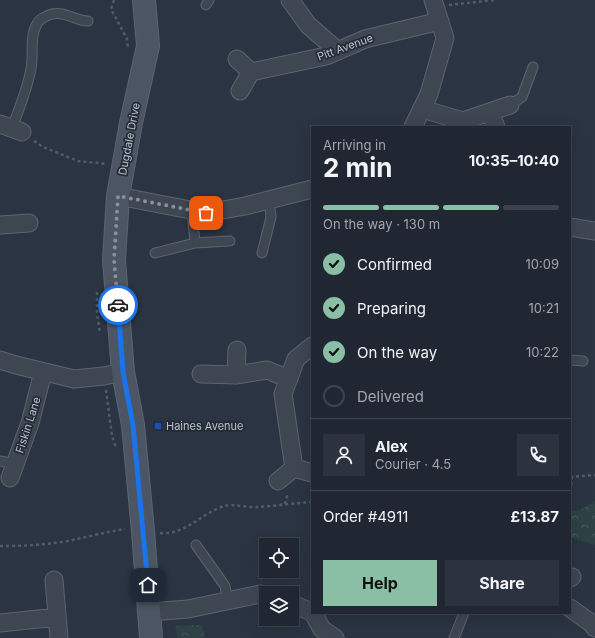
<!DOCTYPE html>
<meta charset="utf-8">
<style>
body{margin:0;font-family:Inter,sans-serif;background:#2d333e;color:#f1f3f6;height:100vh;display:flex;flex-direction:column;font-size:15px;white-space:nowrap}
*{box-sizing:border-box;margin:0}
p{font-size:13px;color:#a2a5ac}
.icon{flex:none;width:22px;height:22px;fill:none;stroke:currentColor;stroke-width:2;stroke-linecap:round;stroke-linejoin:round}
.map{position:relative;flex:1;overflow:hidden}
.details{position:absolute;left:311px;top:126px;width:260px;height:488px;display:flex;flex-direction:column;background:#202732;border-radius:0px;box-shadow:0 4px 16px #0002,0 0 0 1px #3d444d}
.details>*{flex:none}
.tools{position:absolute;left:259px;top:538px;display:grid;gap:8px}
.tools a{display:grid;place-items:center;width:40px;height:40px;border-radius:0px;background:#202732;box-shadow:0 4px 16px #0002,0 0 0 1px #3d444d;font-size:20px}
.pin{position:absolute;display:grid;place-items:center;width:34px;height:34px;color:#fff;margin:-17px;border-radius:8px;box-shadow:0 2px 6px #0006}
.courier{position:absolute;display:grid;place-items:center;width:40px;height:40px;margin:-20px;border:3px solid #1a73e8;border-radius:50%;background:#fff;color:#222;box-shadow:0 1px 5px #0007}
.head em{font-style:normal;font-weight:700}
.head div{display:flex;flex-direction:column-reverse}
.head{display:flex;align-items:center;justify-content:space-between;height:68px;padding:0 12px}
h1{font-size:26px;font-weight:700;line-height:30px}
.bar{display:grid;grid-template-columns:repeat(4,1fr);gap:6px 4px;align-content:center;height:48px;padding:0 12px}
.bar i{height:5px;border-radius:3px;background:#3d444d}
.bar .selected{background:#8abfa5}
.bar p{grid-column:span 4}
.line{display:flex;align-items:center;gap:10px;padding:0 12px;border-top:1px solid #3d444d}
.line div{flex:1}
.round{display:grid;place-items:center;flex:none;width:42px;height:42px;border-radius:0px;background:#2d333e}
ol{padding:0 12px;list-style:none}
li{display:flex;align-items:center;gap:12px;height:44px}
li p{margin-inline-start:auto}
li .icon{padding:4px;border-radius:50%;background:#8abfa5;color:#111;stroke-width:4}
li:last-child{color:#a2a5ac}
li i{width:22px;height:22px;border:2px solid #3d444d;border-radius:50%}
.primary-button{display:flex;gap:8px;margin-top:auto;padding:8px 12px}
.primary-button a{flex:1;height:46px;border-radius:0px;background:#8abfa5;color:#111;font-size:16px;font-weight:700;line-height:46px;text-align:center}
.primary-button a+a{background:#2d333e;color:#f1f3f6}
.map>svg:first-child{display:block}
.forest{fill:url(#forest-crowns)}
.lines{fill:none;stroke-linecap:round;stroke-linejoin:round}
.lane-casing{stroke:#5c646f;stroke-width:11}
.street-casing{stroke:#5c646f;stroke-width:19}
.secondary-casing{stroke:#5c646f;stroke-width:24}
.path{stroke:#4c5f61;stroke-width:2.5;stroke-dasharray:3 3;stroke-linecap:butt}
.lane{stroke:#3e4652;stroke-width:9}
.street{stroke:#3e4652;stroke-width:17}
.secondary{stroke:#4c5564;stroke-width:22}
.done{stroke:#88909b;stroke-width:4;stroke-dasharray:0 7.2}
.route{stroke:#1a73e8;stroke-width:5}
.transit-dot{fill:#1a4fb4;stroke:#232b37;stroke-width:1.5}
.labels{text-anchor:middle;stroke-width:3.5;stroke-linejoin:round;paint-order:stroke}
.street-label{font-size:11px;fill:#bbc2cb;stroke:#232b37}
.poi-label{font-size:11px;fill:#bbc2cb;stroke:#232b37;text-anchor:start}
</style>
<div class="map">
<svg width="595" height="638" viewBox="0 0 595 638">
<defs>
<pattern id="forest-crowns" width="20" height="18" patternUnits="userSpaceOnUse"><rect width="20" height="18" fill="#2d4244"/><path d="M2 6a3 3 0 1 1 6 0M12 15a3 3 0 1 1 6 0" fill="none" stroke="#4a5c5e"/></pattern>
</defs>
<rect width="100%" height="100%" fill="#2a3442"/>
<path class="forest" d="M595,501V545L570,537V511C579,512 588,506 595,501Z
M202,625L205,638H178L175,626Z"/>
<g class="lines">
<defs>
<path id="lane" d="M206,5L209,0
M510,105L522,97L533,67
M12,128C19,109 27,90 31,69C34,55 29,37 37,24C39,19 48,15 52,14C66,11 75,21 88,21
M192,211L195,243L230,241
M155,253L195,243
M262,253L271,217L269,199
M570,360L583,361
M0,461L15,464
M196,545L225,586L227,600
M454,638L464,613"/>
<path id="street" d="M290,0L308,25L338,51
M237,59L251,72L240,91
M251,72L326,56L365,39L440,21
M422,109L463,121L510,105
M490,112L496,127
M0,124L22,132
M413,127L429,94L445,38L433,0
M118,196L206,213L245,206L312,189
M0,225L29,223
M570,227L595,231
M0,360L16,365L74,379L104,376L123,372
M201,374L236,375L267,370L289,379
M236,375L237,350
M294,468L283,394L296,359L312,346
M10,478L30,423L43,372
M278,481L294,468L312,473
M570,578L572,577
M54,580L59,638
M292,604L312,612
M570,608L591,623L595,628
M150,612L188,609L260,594L266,595
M313,613L322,629L335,638
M0,623L57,617"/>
<path id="secondary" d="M144,0L148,46L131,123L118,196L114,260L123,372L133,425L143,531L151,638"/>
</defs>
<use href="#lane" class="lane-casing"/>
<use href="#street" class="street-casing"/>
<use href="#secondary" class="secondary-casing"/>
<path class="path" d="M114,0L111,9L127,39L128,49
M449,5L495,0
M34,141L43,147L78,161L107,164
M97,292V313L100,333
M106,390L112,436L116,448
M570,477L595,475
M570,497L572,477
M285,504L288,493
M160,533C186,535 200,514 224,506C233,503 247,508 257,507C275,506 294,503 312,502
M0,546C23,546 45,545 68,541C87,537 106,532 125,529"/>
<use href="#lane" class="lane"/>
<use href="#street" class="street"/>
<use href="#secondary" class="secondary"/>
</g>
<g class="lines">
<path class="done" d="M118,305L114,260L118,196L206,213"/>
<path class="route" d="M118,305L123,372L133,425L148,585"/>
</g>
<rect class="transit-dot" x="154" y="422" width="8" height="8" rx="2"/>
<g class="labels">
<g class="street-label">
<text transform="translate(345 47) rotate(-20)" y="4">Pitt Avenue</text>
<text transform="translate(129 139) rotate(-79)" y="4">Dugdale Drive</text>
<text transform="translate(28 425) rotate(-72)" y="4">Fiskin Lane</text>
</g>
<g class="poi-label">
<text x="166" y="430">Haines Avenue</text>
</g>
</g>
</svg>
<div class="tools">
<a><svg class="icon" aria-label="locate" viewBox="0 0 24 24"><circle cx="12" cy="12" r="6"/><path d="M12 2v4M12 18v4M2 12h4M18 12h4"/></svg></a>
<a><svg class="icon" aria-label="layers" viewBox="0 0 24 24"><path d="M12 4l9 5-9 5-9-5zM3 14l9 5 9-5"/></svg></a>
</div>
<div class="pin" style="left:206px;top:213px;background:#ea580c"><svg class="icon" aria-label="bag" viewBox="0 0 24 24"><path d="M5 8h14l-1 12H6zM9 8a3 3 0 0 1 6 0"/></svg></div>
<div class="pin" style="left:148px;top:585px;background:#1f2937"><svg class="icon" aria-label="home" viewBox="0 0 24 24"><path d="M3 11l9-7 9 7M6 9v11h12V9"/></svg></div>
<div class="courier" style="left:118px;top:305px"><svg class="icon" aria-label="car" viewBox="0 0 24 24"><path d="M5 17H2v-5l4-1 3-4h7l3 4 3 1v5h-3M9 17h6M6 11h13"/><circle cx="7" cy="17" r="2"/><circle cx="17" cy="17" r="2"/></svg></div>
<section class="details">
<div class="head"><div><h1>2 min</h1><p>Arriving in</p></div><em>10:35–10:40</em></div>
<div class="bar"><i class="selected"></i><i class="selected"></i><i class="selected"></i><i></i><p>On the way · 130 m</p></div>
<ol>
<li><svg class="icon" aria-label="check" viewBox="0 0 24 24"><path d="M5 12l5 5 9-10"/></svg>Confirmed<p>10:09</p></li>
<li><svg class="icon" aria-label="check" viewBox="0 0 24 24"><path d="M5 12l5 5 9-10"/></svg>Preparing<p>10:21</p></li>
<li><svg class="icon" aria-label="check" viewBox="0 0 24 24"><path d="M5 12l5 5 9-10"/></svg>On the way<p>10:22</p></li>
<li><i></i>Delivered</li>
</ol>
<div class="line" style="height:72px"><a class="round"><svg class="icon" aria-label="person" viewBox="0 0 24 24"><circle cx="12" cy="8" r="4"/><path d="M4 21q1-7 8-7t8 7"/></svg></a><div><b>Alex</b><p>Courier · 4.5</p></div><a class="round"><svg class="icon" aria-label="phone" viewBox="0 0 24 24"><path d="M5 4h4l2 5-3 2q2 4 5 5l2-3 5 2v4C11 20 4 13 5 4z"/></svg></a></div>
<div class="line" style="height:52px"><div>Order #4911</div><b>£13.87</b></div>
<div class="primary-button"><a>Help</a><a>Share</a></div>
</section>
</div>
